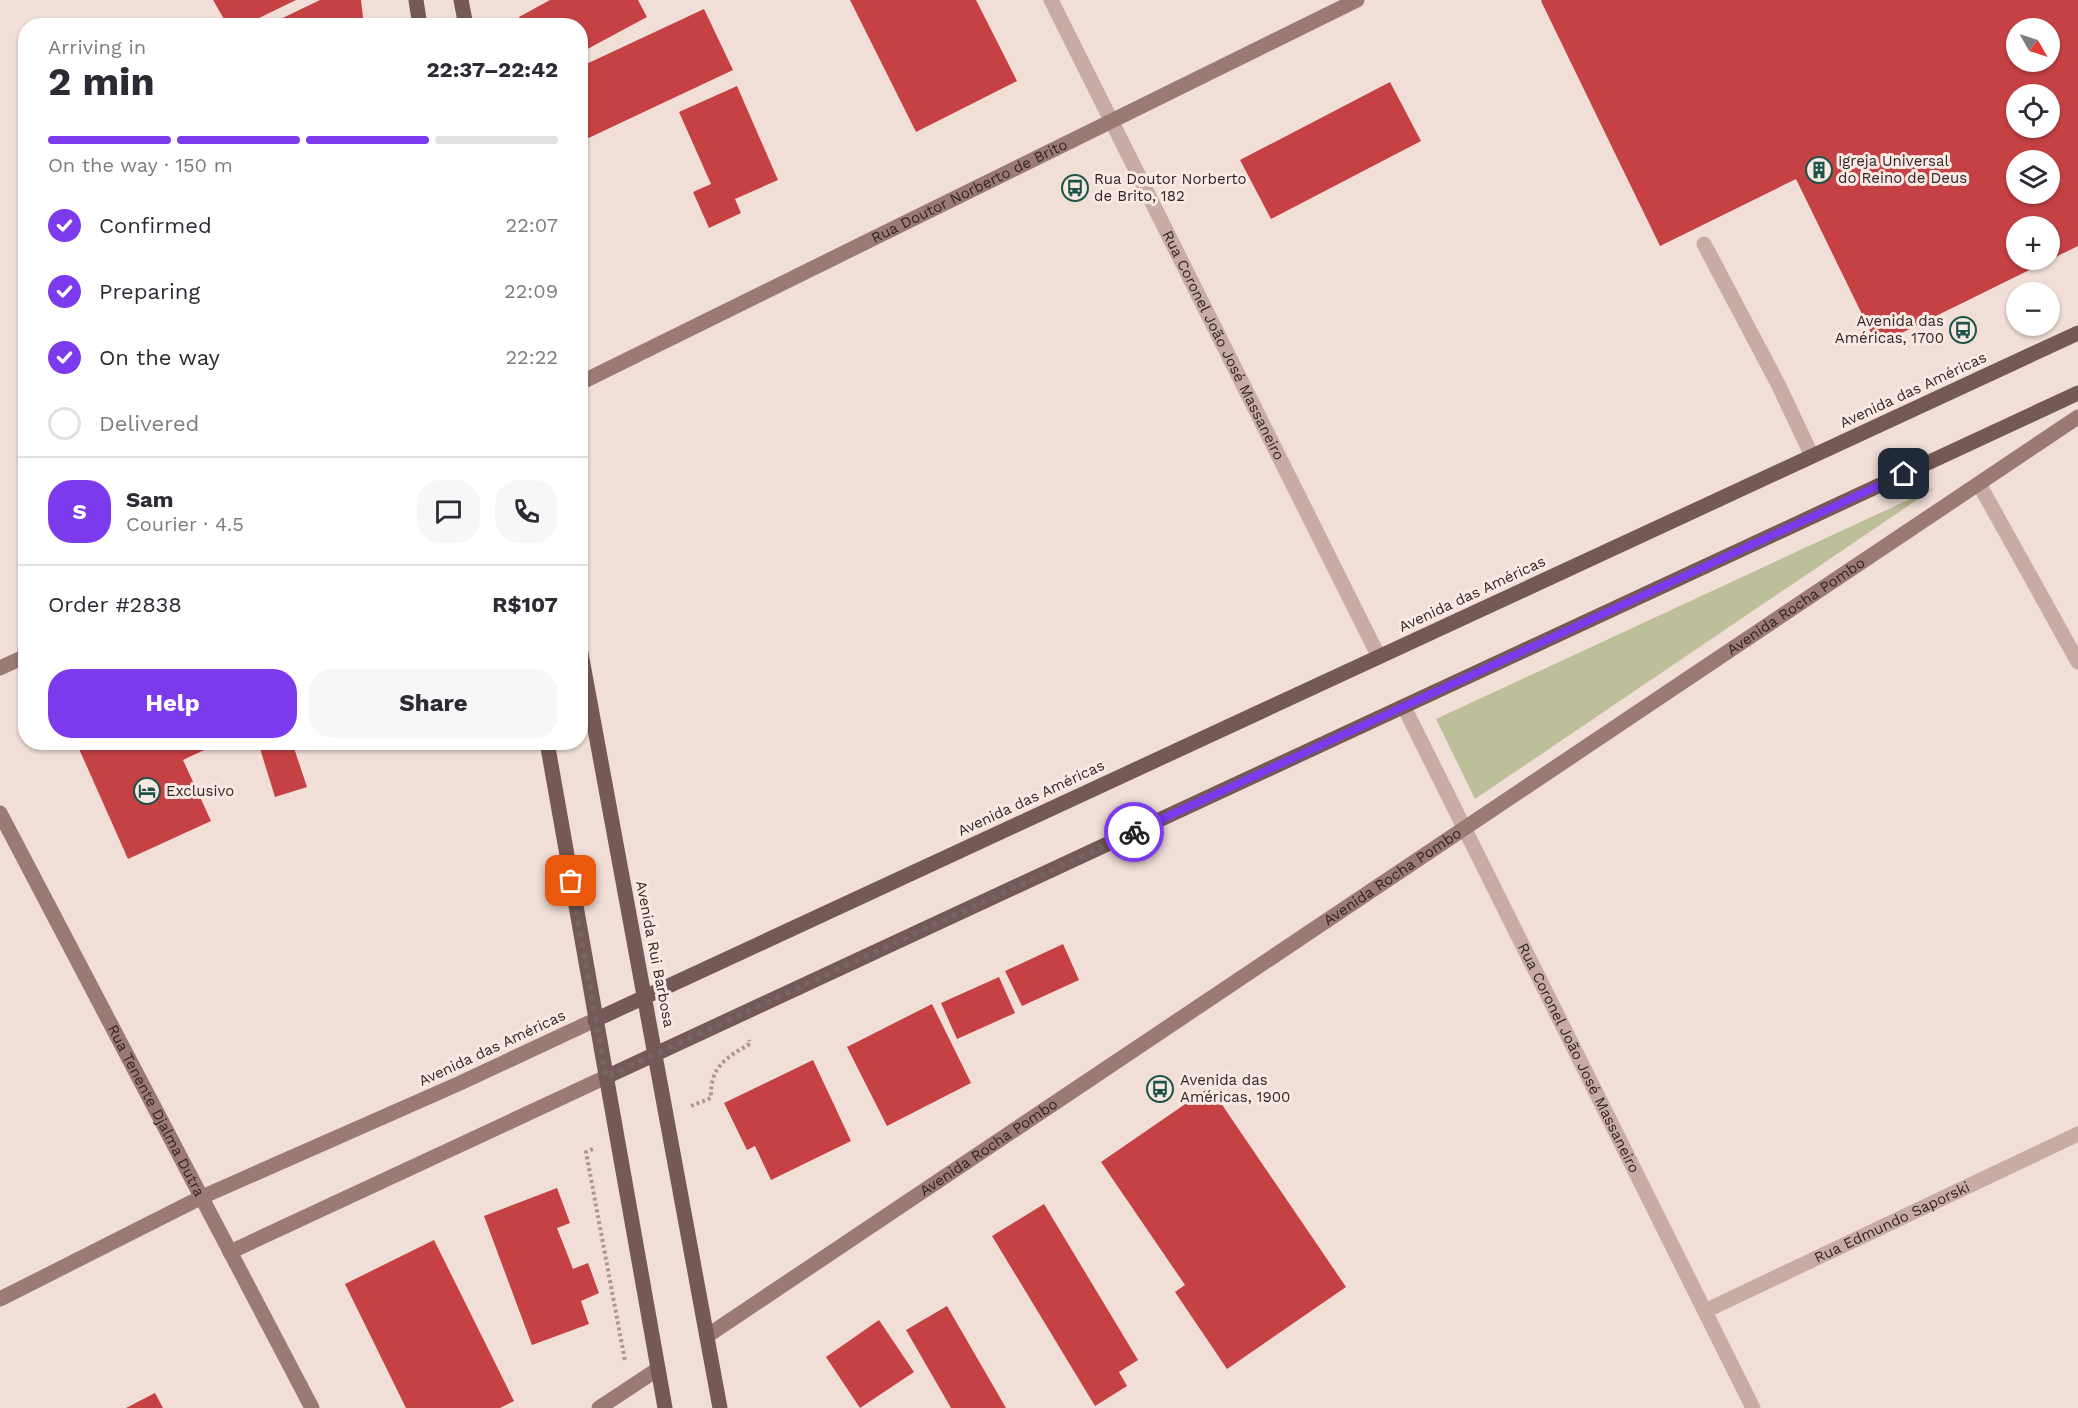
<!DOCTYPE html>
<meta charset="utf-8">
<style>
body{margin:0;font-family:"Work Sans",sans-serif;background:#f7f7f7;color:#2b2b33;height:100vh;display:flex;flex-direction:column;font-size:22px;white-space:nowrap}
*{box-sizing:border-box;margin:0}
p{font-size:20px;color:#7c7c81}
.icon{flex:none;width:33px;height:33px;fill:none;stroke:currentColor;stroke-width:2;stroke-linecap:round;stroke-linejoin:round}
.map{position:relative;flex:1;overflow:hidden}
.drawer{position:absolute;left:18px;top:18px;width:570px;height:732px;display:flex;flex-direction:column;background:#fff;border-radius:24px;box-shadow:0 2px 4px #0004}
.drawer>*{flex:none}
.needle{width:39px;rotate:129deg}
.controls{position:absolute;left:2006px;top:18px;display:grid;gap:12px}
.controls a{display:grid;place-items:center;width:54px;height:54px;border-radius:50%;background:#fff;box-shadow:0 2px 4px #0004;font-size:30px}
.pin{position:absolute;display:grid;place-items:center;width:51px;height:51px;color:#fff;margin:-26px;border-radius:12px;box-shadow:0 3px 9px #0006}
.courier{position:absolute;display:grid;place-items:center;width:60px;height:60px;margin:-30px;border:4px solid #7c3aed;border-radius:50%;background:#fff;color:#222;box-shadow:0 2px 8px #0007}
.headline em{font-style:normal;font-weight:700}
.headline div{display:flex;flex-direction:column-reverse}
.headline{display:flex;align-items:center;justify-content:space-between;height:102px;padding:0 30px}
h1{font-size:39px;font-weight:700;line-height:45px}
.bar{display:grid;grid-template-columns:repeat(4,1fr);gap:9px 6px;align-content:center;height:72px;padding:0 30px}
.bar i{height:8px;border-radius:4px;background:#e1e1e2}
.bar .on{background:#7c3aed}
.bar p{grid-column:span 4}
.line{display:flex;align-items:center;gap:15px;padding:0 30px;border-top:2px solid #e1e1e2}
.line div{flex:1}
.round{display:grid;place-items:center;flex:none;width:63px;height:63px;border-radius:24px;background:#f7f7f7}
ol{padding:0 30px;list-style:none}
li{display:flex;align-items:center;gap:18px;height:66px}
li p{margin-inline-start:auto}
li .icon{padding:6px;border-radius:50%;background:#7c3aed;color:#fff;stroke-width:4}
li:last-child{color:#7c7c81}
li i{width:33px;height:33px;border:3px solid #e1e1e2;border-radius:50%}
.button{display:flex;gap:12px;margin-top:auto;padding:12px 30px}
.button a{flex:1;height:69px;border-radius:24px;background:#7c3aed;color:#fff;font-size:24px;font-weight:700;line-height:69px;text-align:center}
.button a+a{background:#f7f7f7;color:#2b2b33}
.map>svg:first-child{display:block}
.green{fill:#bcbf98}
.building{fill:#c54143;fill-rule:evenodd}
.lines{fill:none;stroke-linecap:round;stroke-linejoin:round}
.path{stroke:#b4958e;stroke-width:4;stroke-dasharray:3 3;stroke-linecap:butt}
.lane{stroke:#c8aba4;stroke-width:15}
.street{stroke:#c8aba4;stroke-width:15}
.secondary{stroke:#9b7975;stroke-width:15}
.primary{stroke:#755956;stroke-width:15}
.done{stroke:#756663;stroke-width:6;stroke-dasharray:0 10.8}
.route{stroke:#7c3aed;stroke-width:8}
.labels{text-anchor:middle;stroke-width:6;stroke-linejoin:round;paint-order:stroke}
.poi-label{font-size:15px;fill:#332625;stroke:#f8e9e3;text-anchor:start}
.street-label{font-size:15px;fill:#332625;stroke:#f8e9e3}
</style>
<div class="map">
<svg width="2078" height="1408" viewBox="0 0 2078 1408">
<rect width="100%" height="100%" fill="#f0ded7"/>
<path class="green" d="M1936,487L1475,799L1436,719Z"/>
<path class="building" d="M213,0H296L243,26H228Z
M320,0H361L364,26H266Z
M550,0H638L647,17L580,53V26H523L519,17Z
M850,0H976L1017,81L916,132Z
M1542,0H2078V246L1877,345L1796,179L1660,246L1541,1ZM2016,28H2049V62H2016ZM2016,94H2049V128H2016ZM2016,160H2049V194H2016ZM2016,226H2049V260H2016Z
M704,9L733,70L580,142V67Z
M1390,82L1421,141L1271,219L1240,160Z
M737,86L778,180L735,199L741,213L709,228L693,192L711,184L679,112Z
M76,742H221L183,760L211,821L128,859Z
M258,742H292L307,787L275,797Z
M1063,944L1079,980L1022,1006L1005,971Z
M999,977L1015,1013L957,1039L941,1003Z
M932,1004L971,1083L887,1126L847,1047Z
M813,1060L851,1141L771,1180L755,1146L747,1150L724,1103Z
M1210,1087L1346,1287L1227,1369L1175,1292L1185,1285L1101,1162Z
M557,1188L570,1223L557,1228L573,1269L588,1263L599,1293L581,1301L589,1324L532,1345L484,1216Z
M1044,1204L1138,1360L1119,1372L1127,1386L1095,1406L992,1236Z
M434,1240L514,1401L500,1408H406L345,1284Z
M947,1306L1006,1408H951L906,1330Z
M879,1320L914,1372L860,1408L826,1357Z
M155,1393L163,1408H126Z"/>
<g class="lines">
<path class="path" d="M691,1106L711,1098C710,1067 725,1058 750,1044L749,1040
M593,1149L586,1152L625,1361"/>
<path class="lane" d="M1704,244L1778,384L1812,456"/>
<g class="street">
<path id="s1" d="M1051,0L1379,657"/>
<path d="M1979,484L2078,662"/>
<path id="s2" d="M1404,707L1753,1408"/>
<path id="s3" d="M1705,1311L2078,1134"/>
</g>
<g class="secondary">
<path id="s4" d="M580,383L1357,0"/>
<path d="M0,668L26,656"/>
<path id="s5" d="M0,813L312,1408"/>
<path d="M230,1252L606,1077"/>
<path d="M0,1299L202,1197L458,1084L595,1020"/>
<path id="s6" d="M707,1336L2078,417"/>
<path d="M599,1408L658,1369"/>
</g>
<path class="primary" d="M416,0L420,26
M461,0L466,26
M580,648L720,1408
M547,742L665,1408
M595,1020L2078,333
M606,1077L2078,393"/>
</g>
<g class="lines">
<path class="done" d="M571,881L606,1077L1134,832"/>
<path class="route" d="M1134,832L1904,474"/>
</g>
<defs>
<symbol id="building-ring" viewBox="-11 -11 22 22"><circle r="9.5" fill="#f8e9e3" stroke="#1c5449" stroke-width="1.5"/><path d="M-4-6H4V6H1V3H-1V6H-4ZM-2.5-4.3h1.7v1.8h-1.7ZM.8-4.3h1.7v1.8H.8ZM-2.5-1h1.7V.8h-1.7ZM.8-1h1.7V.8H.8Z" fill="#1c5449"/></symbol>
<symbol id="bus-ring" viewBox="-11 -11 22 22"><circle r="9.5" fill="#f8e9e3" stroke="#1c5449" stroke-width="1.5"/><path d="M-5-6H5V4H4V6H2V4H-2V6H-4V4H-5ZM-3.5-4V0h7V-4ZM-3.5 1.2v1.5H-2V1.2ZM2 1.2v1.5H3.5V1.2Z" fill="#1c5449"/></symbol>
<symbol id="hotel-ring" viewBox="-11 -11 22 22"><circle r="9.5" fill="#f8e9e3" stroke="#1c5449" stroke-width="1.5"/><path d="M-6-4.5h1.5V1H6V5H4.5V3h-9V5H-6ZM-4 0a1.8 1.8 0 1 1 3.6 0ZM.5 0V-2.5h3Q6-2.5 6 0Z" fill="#1c5449"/></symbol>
</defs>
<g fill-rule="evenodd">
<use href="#building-ring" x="1804" y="155" width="30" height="30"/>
<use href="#bus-ring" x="1060" y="173" width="30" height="30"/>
<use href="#bus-ring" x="1948" y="315" width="30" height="30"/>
<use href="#hotel-ring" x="132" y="776" width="30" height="30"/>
<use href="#bus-ring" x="1145" y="1074" width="30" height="30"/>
</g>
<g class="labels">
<g class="poi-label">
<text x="1838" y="166">Igreja Universal<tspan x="1838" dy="17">do Reino de Deus</tspan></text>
<text x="1094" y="184">Rua Doutor Norberto<tspan x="1094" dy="17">de Brito, 182</tspan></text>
<text x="1944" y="326" text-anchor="end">Avenida das<tspan x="1944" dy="17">Américas, 1700</tspan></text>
<text x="166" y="796">Exclusivo</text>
<text x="1180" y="1085">Avenida das<tspan x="1180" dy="17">Américas, 1900</tspan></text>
</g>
<g class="street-label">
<text dy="5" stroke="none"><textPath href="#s4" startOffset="434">Rua Doutor Norberto de Brito</textPath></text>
<text dy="5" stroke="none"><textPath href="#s1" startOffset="386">Rua Coronel João José Massaneiro</textPath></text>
<text transform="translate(1913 390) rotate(-25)" y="5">Avenida das Américas</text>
<text transform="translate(1472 594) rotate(-25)" y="5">Avenida das Américas</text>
<text dy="5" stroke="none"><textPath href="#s6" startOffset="1311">Avenida Rocha Pombo</textPath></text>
<text transform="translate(1031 798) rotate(-25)" y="5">Avenida das Américas</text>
<text dy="5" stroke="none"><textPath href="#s6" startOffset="825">Avenida Rocha Pombo</textPath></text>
<text transform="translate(655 954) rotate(79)" y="5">Avenida Rui Barbosa</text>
<text transform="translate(492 1048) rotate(-25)" y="5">Avenida das Américas</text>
<text dy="5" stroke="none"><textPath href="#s2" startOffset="392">Rua Coronel João José Massaneiro</textPath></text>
<text dy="5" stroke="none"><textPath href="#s5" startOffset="336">Rua Tenente Djalma Dutra</textPath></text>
<text dy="5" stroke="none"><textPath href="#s6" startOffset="339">Avenida Rocha Pombo</textPath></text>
<text dy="5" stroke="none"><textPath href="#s3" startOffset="207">Rua Edmundo Saporski</textPath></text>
</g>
</g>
</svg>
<div class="controls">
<a><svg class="needle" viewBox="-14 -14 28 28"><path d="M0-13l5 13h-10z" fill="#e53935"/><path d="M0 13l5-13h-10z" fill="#7c7c81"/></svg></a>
<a><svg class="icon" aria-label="locate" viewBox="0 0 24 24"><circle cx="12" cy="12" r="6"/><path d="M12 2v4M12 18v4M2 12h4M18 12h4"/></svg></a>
<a><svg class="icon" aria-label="layers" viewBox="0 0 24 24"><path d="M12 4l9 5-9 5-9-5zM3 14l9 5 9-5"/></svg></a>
<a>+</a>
<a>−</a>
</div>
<div class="pin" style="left:571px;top:881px;background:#ea580c"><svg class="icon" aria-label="bag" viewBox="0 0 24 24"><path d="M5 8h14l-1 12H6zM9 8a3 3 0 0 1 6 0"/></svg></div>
<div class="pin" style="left:1904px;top:474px;background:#1f2937"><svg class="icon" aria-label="home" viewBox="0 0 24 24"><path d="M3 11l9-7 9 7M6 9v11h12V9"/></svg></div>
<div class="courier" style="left:1134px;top:832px"><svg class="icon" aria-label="bike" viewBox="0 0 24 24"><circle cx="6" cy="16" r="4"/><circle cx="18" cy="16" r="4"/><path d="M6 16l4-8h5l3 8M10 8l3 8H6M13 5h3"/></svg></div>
<section class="drawer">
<div class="headline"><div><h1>2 min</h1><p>Arriving in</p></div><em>22:37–22:42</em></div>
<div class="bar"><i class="on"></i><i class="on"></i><i class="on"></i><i></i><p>On the way · 150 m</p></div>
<ol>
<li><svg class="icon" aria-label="check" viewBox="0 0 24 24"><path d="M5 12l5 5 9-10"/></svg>Confirmed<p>22:07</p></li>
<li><svg class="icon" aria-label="check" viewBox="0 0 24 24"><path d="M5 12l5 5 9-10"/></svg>Preparing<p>22:09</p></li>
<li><svg class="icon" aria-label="check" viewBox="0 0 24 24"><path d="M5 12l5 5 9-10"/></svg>On the way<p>22:22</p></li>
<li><i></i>Delivered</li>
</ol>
<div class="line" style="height:108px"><b class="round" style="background:#7c3aed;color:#fff">S</b><div><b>Sam</b><p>Courier · 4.5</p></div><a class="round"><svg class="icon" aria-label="chat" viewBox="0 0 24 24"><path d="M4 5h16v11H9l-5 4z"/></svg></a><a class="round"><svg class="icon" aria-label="phone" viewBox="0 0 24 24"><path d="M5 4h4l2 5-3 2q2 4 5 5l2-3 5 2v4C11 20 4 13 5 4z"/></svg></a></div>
<div class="line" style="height:78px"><div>Order #2838</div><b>R$107</b></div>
<div class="button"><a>Help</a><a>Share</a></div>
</section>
</div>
